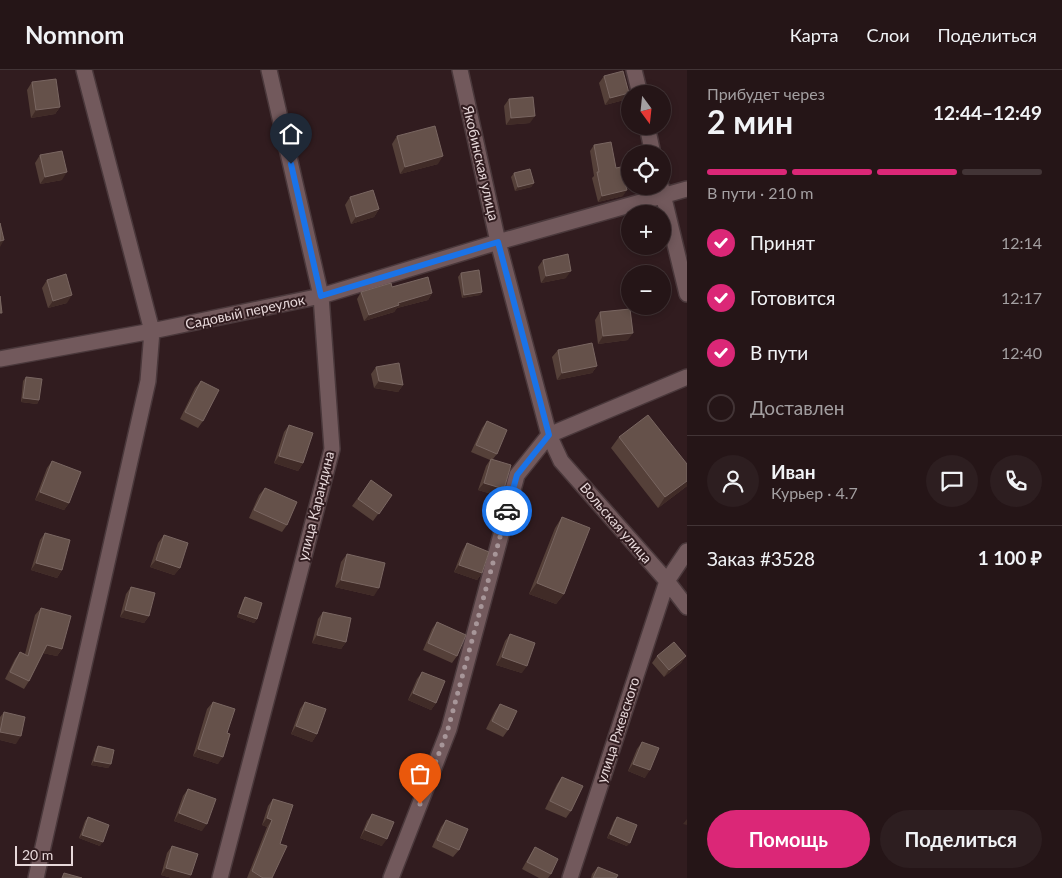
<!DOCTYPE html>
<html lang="ru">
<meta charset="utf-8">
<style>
body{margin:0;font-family:Lato,sans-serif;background:#2d1e20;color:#f1f3f6;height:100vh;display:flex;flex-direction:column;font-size:19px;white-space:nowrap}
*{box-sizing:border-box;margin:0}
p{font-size:16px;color:#a39fa1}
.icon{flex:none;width:28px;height:28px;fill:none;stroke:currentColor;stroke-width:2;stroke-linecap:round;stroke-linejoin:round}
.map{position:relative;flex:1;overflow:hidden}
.panel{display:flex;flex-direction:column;background:#251517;width:375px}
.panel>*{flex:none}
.needle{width:32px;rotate:165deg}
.controls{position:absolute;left:621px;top:15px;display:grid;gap:10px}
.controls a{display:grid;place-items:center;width:50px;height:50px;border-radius:50%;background:#251517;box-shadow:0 2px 8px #0003,0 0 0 1px #423436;font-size:25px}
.scale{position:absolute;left:15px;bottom:12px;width:58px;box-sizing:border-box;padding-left:5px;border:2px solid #e7d8da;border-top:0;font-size:14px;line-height:18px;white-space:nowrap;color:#e7d8da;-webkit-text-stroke:4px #311c1f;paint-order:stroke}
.pin{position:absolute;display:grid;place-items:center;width:42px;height:42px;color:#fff;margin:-51px -21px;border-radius:50% 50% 50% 0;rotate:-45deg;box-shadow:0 0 5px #0007}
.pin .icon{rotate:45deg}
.courier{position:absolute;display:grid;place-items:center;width:50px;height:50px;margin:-25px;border:4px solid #1a73e8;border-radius:50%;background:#fff;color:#222;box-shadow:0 1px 6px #0007}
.headline em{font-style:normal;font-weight:700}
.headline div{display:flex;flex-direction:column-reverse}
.headline{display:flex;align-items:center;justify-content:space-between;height:85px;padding:0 20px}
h1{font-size:32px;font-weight:700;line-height:38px}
.bar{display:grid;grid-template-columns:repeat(4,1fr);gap:8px 5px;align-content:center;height:60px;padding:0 20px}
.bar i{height:6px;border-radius:4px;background:#423436}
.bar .on{background:#db2777}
.bar p{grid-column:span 4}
.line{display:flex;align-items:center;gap:12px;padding:0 20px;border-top:1px solid #423436}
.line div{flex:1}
.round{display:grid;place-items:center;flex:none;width:52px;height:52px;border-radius:26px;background:#2d1e20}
ol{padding:0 20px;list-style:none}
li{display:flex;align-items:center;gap:15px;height:55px}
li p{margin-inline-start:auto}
li .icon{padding:5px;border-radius:50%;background:#db2777;color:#fff;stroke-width:4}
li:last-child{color:#a39fa1}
li i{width:28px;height:28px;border:2px solid #423436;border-radius:50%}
.cta{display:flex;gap:10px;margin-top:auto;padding:10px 20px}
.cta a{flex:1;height:58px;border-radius:30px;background:#db2777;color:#fff;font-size:20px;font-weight:700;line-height:58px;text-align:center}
.cta a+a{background:#2d1e20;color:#f1f3f6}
header{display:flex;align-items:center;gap:30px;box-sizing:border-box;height:70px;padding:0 25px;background:#251517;border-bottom:1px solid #423436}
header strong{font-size:24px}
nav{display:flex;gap:28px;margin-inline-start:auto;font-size:18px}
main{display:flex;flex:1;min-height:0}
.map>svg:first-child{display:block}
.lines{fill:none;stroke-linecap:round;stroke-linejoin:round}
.minor-casing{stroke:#4a383b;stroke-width:18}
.minor{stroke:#72595c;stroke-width:15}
.wall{fill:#554039}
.shaded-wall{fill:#402b27}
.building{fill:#65514a;stroke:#796661}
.done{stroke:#a79699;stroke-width:5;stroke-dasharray:0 9}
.route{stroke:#1a73e8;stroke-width:6}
.labels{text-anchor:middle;stroke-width:4;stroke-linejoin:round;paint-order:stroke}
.street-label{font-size:14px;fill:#e7d8da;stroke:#311c1f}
</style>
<header>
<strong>Nomnom</strong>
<nav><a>Карта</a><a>Слои</a><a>Поделиться</a></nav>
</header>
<main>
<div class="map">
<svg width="687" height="808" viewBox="0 0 687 808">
<rect width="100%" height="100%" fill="#311c1f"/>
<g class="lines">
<defs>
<path id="minor" d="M460,0L498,172L549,365L561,391L667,511L687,537
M634,0L640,24
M647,56L653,84
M661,116L687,224
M0,289L152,261L321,226L498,172L687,119
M36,808L148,311L152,261L84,0
M220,808L332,379L321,226L269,0
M391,808L449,659L517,405L549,365L687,307
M570,808L667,511L687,481"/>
</defs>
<use href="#minor" class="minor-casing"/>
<use href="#minor" class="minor"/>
</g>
<path class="wall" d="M604,6L624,30L605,35L599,13Z
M32,12L60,37L55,44L31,48L27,20Z
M509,29L530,53L506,55L504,36Z
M397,66L438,94L400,104L392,74Z
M594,75L616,98L623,126L598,132L592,108L594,106L590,81Z
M40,85L62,110L40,114L35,93Z
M514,103L534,113L531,117L515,121L511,107Z
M350,127L379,139L374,147L351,154L345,135Z
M630,159V174L628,161Z
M543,190L566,208L541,213L538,197Z
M461,203L482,222L480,225L462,228L458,207Z
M47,210L67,233L48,238L42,218Z
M392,217L432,223L428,230L397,238L394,242L364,251L357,229L361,222Z
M600,242L628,270L598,274L595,250Z
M558,280L597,296L592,303L557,310L552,287Z
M376,297L403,315L398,322L374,318L371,304Z
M26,307L39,330L37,334L21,332L23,311Z
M201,311L203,351L198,358L180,349L195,318Z
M487,351L497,384L493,389L499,426L478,420L486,396L490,390L471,382L482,358Z
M289,355L303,393L298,401L274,393L284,362Z
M619,367L687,416L658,438L611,378Z
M52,391L69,433L64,440L35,430L47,398Z
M371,410L392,425L373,451L352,436Z
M265,418L287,455L282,462L249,448L259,425Z
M562,447L564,524L556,534L529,524L555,458Z
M45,463L62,500L57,508L31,500L40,470Z
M164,465L180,498L174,505L150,497L158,473Z
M467,473L482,503L477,510L454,502L462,481Z
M347,484L374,526L335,517L341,492Z
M131,517L149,546L144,553L120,547L126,524Z
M245,527L257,549L254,553L237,547L243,530Z
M41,538L62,579L57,586L43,583L29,611L24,619L5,609L15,589L20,582L25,584L35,545Z
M323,542L346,572L341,579L312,573L318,549Z
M437,552L457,586L452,593L423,580L432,559Z
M510,564L522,603L496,595L505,571Z
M657,586H686L681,593L664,607L652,593Z
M422,602L436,633L431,640L408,630L417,609Z
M213,632L227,663L218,694L193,686L207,639Z
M305,632L317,664L312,672L291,664L300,639Z
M500,634L508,660L503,667L486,659L495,641Z
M4,642L16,674L0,670V647Z
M642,672L645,708L628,701L637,679Z
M98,676L111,694L108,698L91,695L96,679Z
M562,707L571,741L566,748L545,739L557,714Z
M188,719L202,761L174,751L183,726Z
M273,729L280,774L272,808H247L267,757L262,755L268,736Z
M372,744L382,776L360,768L367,751Z
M88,747L100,776L79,768L85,751Z
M617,747L627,776L607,768L614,751Z
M446,750L459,780L453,787L432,777L441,757Z
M172,776L191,805L189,808H172L161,805L167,783Z
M535,777L551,804L548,808H539L522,799L530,785Z
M598,797L616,808H591L592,804Z"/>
<path class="shaded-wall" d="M629,23L624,30L605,35L610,28Z
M60,37L55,44L31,48L36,40Z
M535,46L530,53L506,55L511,48Z
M443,86L438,94L400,104L405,97Z
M67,102L62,110L40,114L45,107Z
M534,113L531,117L515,121L518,117Z
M627,120L623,126L598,132L602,126Z
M379,139L374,147L351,154L356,147Z
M4,170L0,177V171Z
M571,201L566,208L541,213L546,206Z
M482,222L480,225L462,228L464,225Z
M432,223L428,230L397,238L394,242L364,251L369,245L398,233Z
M72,225L67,233L48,238L53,231Z
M633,263L628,270L598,274L603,266Z
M597,296L592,303L557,310L562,303Z
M379,311L403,315L398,322L374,318Z
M23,328L39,330L37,334L21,332Z
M279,386L303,393L298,401L274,393Z
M687,411V416L658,438L665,427Z
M484,413L504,419L499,426L478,420Z
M40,422L69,433L64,440L35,430Z
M156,490L180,498L174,505L150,497Z
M36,493L62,500L57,508L31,500Z
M459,495L482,503L477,510L454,502Z
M341,510L379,518L374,526L335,517Z
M537,513L564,524L556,534L529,524Z
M125,540L149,546L144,553L120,547Z
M239,543L257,549L254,553L237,547Z
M317,565L346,572L341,579L312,573Z
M47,575L62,579L57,586L42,583Z
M686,586L681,593L664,607L669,600Z
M502,587L527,596L522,603L496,595Z
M413,623L436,633L431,640L408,630Z
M296,656L317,664L312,672L291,664Z
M0,662L21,666L16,674L0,670Z
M198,679L223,687L218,694L193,686Z
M94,691L111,694L108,698L91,695Z
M633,694L650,700L645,708L628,701Z
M179,743L207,754L202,761L174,751Z
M267,748L272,750L267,757L262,755Z
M687,749V755L683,754Z
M365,760L387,769L382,776L360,768Z
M610,764L630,773L627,776L607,768Z
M82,765L103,772L100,776L79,768Z
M166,798L191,805L189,808H172L161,805Z"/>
<path class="building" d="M623,1L629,23L610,28L604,6Z
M56,9L60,37L36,40L32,12Z
M533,27L535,46L511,48L509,29Z
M435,56L443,86L405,97L397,66Z
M611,72L616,98L621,97L627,120L602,126L597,102H599L594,75Z
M62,81L67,102L45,107L40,85Z
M530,99L534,113L518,117L514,103Z
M373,120L379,139L356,147L350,127Z
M0,153L4,170L0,171Z
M568,184L571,201L546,206L543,190Z
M479,200L482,222L464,225L461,203Z
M66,204L72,225L53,231L47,210Z
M428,207L432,223L398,233L399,235L369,245L361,222L391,213L392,217Z
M0,226L2,243H0Z
M630,239L633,263L603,266L600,242Z
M592,273L597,296L562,303L558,280Z
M399,293L403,315L379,311L376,297Z
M26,307L42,309L39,330L23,328Z
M201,311L219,320L203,351L185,342Z
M648,345L687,394V411L665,427L619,367Z
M487,351L507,360L497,384L476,375Z
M289,355L313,363L303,393L279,386Z
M491,389L511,395L504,419L484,413Z
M52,391L81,402L69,433L40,422Z
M371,410L392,425L379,444L358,429Z
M265,418L297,432L287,455L254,440Z
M562,447L590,458L564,524L537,513Z
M45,463L70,470L62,500L36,493Z
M164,465L188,473L180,498L156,490Z
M467,473L489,482L482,503L459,495Z
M347,484L385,493L379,518L341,510Z
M131,517L155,523L149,546L125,540Z
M245,527L262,533L257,549L239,543Z
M41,538L71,546L62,579L47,575L29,611L10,602L20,582L28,586Z
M323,542L351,548L346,572L317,565Z
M437,552L466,565L457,586L428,573Z
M510,564L535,573L527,596L502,587Z
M674,572L686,586L669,600L657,586Z
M422,602L445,611L436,633L413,623Z
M213,632L235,639L227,663L230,664L223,687L198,679Z
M305,632L326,639L317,664L296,656Z
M500,634L517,641L508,660L492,651Z
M4,642L25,647L21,666L0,662Z
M642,672L659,678L650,700L633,694Z
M98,676L114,680L111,694L94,691Z
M562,707L583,716L571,741L550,731Z
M188,719L216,729L207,754L179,743Z
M273,729L293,735L280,774L287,776L272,808H263L252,801L272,750L267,748Z
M372,744L394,752L387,769L365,760Z
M88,747L109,755L103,772L82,765Z
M617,747L637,755L630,773L610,764Z
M446,750L468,759L459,780L437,770Z
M172,776L198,784L191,805L166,798Z
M535,777L558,789L551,804L527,792Z
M598,797L618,805L616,808H593Z
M64,803L82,808H62Z"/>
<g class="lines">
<path class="done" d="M420,734L448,659L507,441"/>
<path class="route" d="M291,94L321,226L498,172L549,365L517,405L507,441"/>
</g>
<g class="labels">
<g class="street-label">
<text transform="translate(481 93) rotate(77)" y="5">Якобинская улица</text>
<text transform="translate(245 242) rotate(-12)" y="5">Садовый переулок</text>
<text transform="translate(316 436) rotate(-76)" y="5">улица Карандина</text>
<text transform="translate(616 453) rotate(49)" y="5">Вольская улица</text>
<text transform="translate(618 660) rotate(-72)" y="5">улица Ржевского</text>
</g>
</g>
</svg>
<div class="controls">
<a><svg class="needle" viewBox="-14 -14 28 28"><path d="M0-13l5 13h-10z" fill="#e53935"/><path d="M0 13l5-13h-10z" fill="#a39fa1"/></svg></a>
<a><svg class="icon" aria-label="locate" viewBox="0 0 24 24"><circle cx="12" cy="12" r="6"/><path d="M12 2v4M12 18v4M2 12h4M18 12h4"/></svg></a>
<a>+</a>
<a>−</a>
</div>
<div class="scale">20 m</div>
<div class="pin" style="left:420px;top:734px;background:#ea580c"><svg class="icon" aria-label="bag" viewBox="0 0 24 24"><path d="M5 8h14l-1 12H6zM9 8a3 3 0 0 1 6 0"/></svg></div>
<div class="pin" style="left:291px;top:94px;background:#1f2937"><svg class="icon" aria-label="home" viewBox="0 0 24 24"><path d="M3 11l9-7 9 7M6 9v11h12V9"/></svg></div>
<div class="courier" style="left:507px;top:441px"><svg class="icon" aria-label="car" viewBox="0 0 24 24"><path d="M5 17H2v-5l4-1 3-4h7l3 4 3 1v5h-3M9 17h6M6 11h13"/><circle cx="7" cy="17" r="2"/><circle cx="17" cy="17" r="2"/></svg></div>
</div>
<section class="panel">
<div class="headline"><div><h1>2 мин</h1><p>Прибудет через</p></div><em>12:44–12:49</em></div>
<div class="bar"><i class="on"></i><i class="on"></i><i class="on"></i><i></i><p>В пути · 210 m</p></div>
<ol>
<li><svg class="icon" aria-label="check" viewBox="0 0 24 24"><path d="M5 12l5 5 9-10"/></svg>Принят<p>12:14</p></li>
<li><svg class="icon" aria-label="check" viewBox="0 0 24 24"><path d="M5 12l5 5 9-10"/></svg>Готовится<p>12:17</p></li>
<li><svg class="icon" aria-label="check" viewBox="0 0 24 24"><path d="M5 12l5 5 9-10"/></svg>В пути<p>12:40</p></li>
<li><i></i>Доставлен</li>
</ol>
<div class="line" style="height:90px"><a class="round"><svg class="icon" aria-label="person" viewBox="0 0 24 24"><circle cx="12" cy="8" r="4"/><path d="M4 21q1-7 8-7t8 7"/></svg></a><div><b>Иван</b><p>Курьер · 4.7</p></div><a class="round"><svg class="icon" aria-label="chat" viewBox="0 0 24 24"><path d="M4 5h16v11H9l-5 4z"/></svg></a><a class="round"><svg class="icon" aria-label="phone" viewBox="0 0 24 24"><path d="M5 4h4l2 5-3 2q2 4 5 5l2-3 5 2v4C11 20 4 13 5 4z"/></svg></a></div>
<div class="line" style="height:65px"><div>Заказ #3528</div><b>1 100 ₽</b></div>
<div class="cta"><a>Помощь</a><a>Поделиться</a></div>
</section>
</main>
